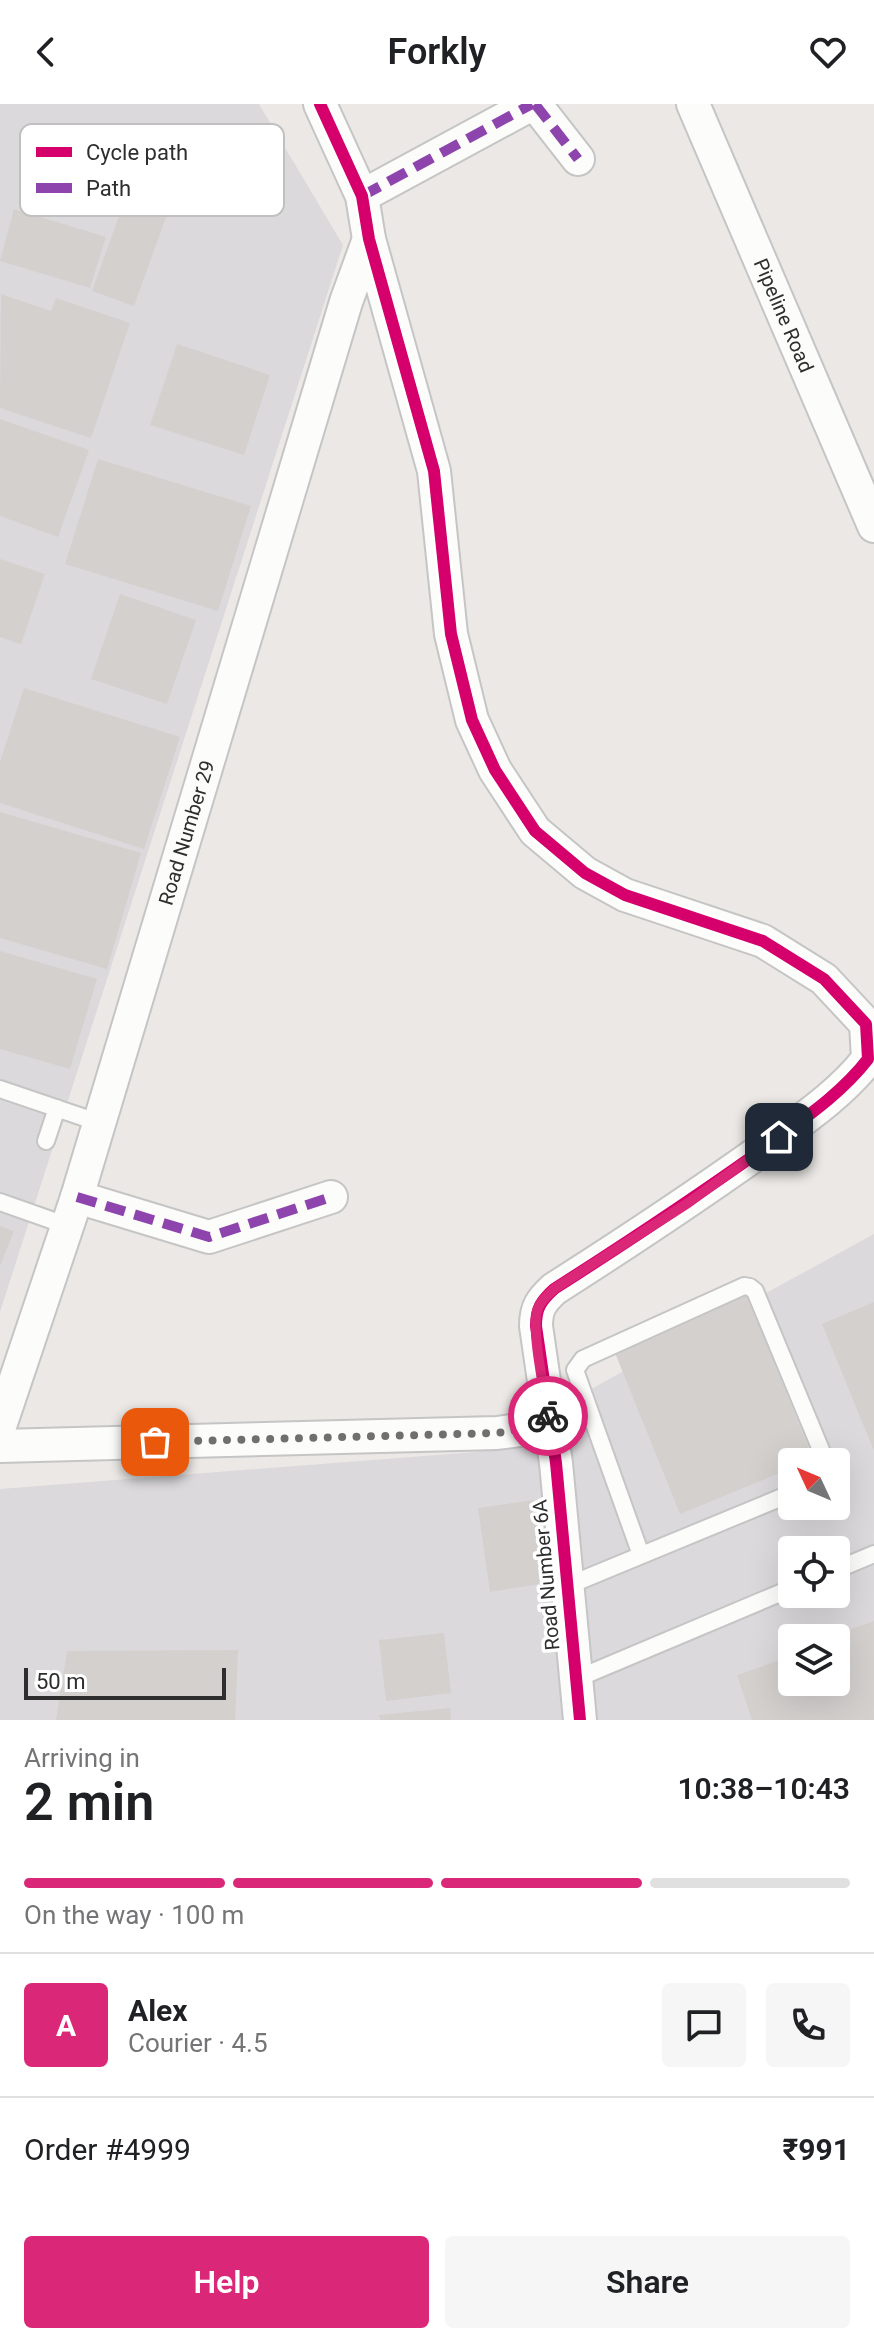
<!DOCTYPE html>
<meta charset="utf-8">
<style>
body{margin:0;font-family:Roboto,sans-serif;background:#f6f6f6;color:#202124;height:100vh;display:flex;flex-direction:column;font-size:30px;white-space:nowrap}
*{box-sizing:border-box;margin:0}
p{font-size:26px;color:#757577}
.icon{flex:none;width:44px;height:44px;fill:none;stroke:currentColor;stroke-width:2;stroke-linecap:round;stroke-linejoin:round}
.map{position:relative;height:1616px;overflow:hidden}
.side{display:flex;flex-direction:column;background:#fff;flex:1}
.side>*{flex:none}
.needle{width:52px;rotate:314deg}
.controls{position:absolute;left:778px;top:1344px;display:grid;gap:16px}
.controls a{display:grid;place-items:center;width:72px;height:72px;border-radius:8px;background:#fff;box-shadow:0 8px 32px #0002;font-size:40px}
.scale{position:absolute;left:24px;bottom:20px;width:202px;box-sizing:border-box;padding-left:8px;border:4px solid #2e2e2e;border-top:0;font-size:22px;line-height:28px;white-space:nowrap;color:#2e2e2e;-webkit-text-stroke:6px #fff;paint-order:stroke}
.pin{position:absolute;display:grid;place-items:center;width:68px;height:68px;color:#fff;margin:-34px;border-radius:16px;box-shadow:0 4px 12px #0006}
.courier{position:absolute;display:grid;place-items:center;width:80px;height:80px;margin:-40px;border:6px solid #db2777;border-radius:50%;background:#fff;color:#222;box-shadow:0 2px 10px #0007}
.headline em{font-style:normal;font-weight:600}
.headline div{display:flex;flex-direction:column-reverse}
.headline{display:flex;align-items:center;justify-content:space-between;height:136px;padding:0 24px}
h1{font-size:52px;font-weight:600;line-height:60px}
.bar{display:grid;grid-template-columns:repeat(4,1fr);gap:12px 8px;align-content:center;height:96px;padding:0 24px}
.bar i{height:10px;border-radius:6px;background:#e0e0e0}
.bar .current{background:#db2777}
.bar p{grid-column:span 4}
.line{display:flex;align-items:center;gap:20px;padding:0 24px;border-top:2px solid #e0e0e0}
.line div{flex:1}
.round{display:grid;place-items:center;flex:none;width:84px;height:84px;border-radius:8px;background:#f6f6f6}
.button{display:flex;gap:16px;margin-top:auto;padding:16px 24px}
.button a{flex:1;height:92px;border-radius:8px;background:#db2777;color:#fff;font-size:32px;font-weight:600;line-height:92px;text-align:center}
.button a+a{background:#f6f6f6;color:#202124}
header{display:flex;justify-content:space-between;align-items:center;height:104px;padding:0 24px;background:#fff;font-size:36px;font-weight:600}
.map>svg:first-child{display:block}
.industrial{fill:#dbd9dc;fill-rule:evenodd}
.building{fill:#d3d0ce}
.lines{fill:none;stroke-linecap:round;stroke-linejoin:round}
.service-casing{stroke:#c6c5c5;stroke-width:20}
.minor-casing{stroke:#c6c5c5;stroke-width:36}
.service{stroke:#fcfcfb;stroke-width:16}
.minor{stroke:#fcfcfb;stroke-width:32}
.quiet{stroke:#8e44ad;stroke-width:10;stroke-dasharray:20 10;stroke-linecap:butt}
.cycleway-casing{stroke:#fff;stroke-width:17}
.cycleway{stroke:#d6006c;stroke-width:12}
.done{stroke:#706f6e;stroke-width:8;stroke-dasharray:0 14.4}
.route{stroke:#db2777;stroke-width:10}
.labels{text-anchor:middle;stroke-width:7;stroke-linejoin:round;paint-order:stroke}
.street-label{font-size:20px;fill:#2e2e2e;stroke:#fff}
.key{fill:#fff;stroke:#c0c0c0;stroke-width:2}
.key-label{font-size:22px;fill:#2e2e2e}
</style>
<header><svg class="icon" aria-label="back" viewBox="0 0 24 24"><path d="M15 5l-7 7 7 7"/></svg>Forkly<svg class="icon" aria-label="heart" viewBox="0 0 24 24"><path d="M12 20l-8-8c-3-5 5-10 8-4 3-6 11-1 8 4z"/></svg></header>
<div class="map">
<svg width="874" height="1616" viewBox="0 0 874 1616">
<rect width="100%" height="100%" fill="#ebe8e5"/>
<path class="industrial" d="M0,0H259L343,141L0,1208Z
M874,1130V1616H0V1385L476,1348ZM792,1358H836V1402H792ZM792,1446H836V1490H792ZM792,1534H836V1578H792Z"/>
<path class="building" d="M145,40L187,55L134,202L92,187Z
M14,105L106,133L90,184L0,157Z
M1,190L51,207L56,194L130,219L91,334L0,304Z
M177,240L270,271L244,351L150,321Z
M0,315L89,346L58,433L0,412Z
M98,355L251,402L218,507L65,460Z
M0,455L45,470L21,540L0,533Z
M120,490L196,516L167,600L91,575Z
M24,584L180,633L144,745L0,699V658Z
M0,708L141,749L107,865L0,834Z
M0,847L97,875L70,965L0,945Z
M0,1122L14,1127L0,1162Z
M746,1190L813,1355L792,1358V1364L680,1410L613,1244Z
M874,1198V1347L822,1220Z
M534,1396L546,1479L490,1488L478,1404Z
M874,1517V1616H752L737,1571L792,1552V1578H836V1534H826Z
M444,1529L451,1589L386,1597L379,1536Z
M238,1546L235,1616H56L67,1547Z
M450,1604L451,1616H380L379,1611Z"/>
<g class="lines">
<defs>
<path id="service" d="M0,985L100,1019
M46,1037L57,1004
M0,1098L68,1122
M641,1451L575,1266L583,1255L744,1182L750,1183L755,1187L826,1358
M836,1466L874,1450
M567,1482L792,1389
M576,1575L792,1484"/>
<g id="minor">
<path d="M320,0L362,92L369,135L434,367L451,530L472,616L495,666L535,727L585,769L625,791L763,837L824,875L866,920L868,955C841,990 802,1016 767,1042C697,1092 626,1139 554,1185C541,1197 536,1204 536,1222L556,1359L580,1616"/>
<path d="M535,0L578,55"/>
<path id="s1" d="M693,0L874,422"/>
<path d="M362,92L532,0"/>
<path d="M77,1093L209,1133L331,1093"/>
<path id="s2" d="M0,1322L77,1093L346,198L369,135"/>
<path d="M0,1342L497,1329L549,1322"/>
</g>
</defs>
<use href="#service" class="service-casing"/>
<use href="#minor" class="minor-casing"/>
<use href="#service" class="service"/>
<use href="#minor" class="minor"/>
<path class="quiet" d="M535,0L578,55
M362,92L532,0
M77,1093L209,1133L331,1093"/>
<defs>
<path id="cycleway" d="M320,0L362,92L369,135L434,367L451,530L472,616L495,666L535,727L585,769L625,791L763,837L824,875L866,920L868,955C841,990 802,1016 767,1042C697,1092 626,1139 554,1185C541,1197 536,1204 536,1222L556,1359L580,1616"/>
</defs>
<use href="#cycleway" class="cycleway-casing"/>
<use href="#cycleway" class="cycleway"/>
</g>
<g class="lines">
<path class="done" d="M155,1338L497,1329L549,1322L548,1312"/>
<path class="route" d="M548,1312C545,1289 530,1223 538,1204C541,1196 548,1191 554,1185L688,1099L779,1033"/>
</g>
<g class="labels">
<g class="street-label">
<text dy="7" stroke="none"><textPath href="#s1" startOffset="230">Pipeline Road</textPath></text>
<text dy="7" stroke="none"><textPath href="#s2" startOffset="622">Road Number 29</textPath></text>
<text transform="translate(546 1471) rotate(-95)" y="7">Road Number 6A</text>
</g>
</g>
<rect x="20" y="20" width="264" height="92" rx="12" class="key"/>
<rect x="36" y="43" width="36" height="10" fill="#d6006c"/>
<rect x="36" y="79" width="36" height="10" fill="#8e44ad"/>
<g class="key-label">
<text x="86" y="56">Cycle path</text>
<text x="86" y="92">Path</text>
</g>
</svg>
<div class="controls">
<a><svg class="needle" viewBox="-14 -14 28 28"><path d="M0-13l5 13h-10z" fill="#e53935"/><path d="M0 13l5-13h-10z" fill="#757577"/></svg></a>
<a><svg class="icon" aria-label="locate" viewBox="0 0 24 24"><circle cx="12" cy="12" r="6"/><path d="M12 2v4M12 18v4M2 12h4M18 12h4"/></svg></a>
<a><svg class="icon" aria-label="layers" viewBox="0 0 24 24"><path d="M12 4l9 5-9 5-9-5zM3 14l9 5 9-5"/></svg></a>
</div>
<div class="scale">50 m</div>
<div class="pin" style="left:155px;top:1338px;background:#ea580c"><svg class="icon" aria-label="bag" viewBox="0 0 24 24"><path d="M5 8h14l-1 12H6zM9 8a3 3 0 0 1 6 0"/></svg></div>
<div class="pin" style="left:779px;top:1033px;background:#1f2937"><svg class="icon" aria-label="home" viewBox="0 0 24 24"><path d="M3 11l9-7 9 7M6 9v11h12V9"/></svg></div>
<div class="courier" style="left:548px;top:1312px"><svg class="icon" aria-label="bike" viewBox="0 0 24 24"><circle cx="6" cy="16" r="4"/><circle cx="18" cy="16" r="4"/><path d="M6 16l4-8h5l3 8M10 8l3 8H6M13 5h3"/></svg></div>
</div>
<section class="side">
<div class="headline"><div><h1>2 min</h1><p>Arriving in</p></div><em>10:38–10:43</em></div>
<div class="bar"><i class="current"></i><i class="current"></i><i class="current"></i><i></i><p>On the way · 100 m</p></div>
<div class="line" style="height:144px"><b class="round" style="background:#db2777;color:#fff">A</b><div><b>Alex</b><p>Courier · 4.5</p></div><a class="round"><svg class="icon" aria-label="chat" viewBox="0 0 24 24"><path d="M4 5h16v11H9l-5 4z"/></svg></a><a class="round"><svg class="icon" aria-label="phone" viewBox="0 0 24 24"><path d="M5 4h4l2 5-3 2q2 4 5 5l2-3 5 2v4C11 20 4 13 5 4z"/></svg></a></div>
<div class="line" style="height:104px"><div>Order #4999</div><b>₹991</b></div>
<div class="button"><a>Help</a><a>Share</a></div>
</section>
